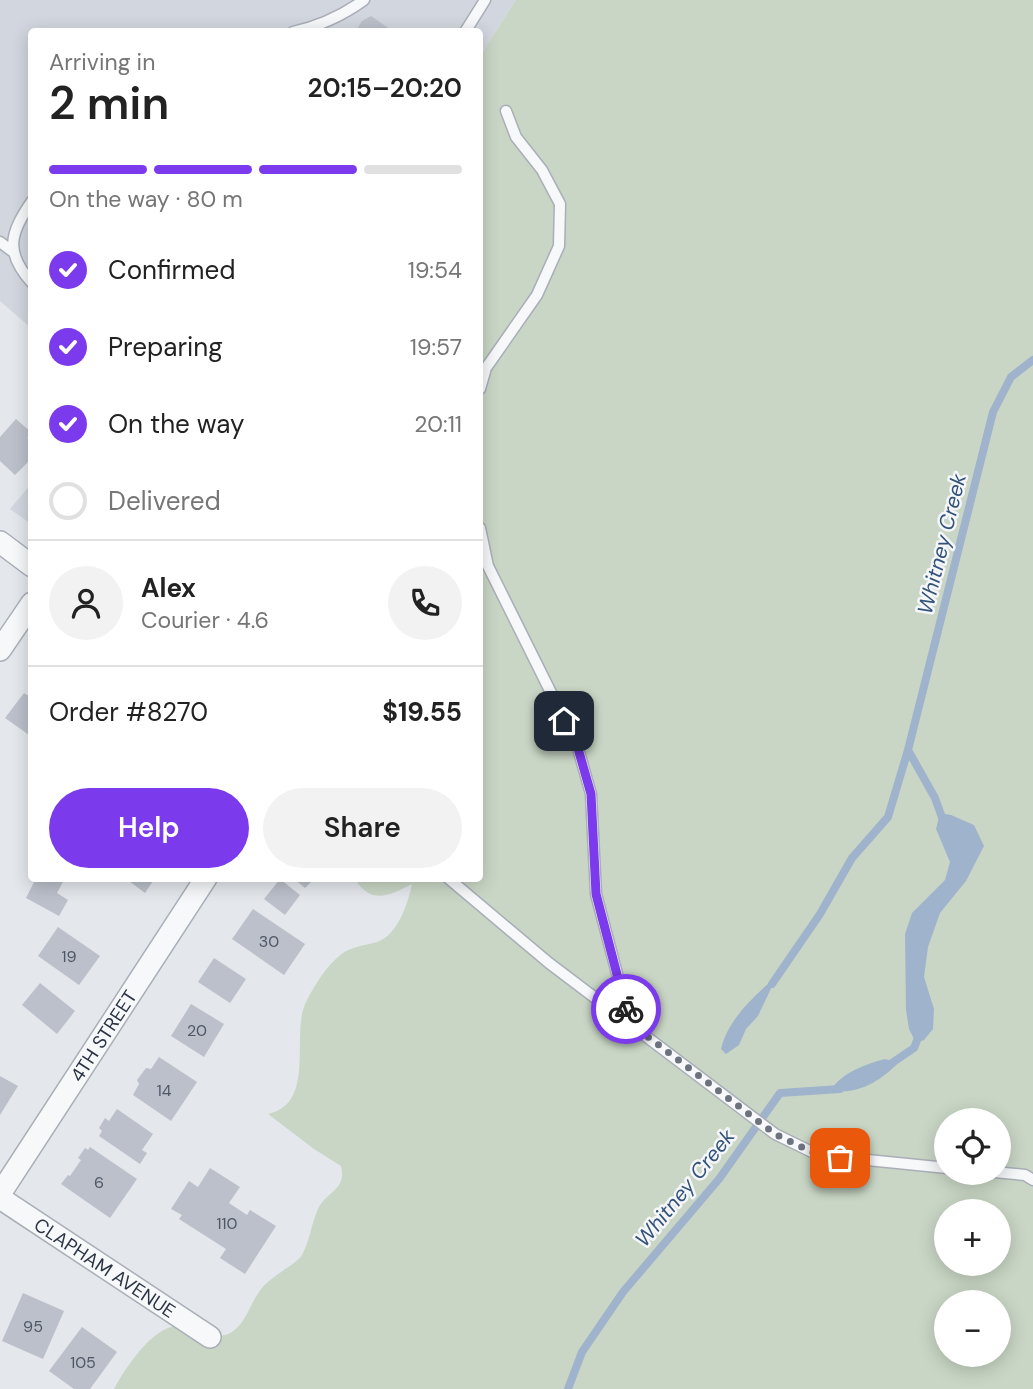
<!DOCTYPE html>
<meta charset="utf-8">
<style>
body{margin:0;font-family:"DM Sans",sans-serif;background:#f2f2f2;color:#222;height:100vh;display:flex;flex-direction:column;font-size:26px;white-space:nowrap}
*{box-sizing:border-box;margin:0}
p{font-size:23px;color:#767676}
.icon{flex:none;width:38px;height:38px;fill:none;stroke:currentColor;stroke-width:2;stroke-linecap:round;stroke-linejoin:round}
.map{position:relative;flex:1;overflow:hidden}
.details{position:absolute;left:28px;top:28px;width:455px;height:854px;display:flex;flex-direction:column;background:#fff;border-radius:7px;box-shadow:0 4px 18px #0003}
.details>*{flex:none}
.buttons{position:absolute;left:934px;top:1108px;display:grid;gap:14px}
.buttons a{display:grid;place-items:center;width:77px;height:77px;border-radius:50%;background:#fff;box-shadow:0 4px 18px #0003;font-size:35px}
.pin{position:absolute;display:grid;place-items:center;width:60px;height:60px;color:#fff;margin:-30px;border-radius:14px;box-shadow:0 4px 10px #0006}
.courier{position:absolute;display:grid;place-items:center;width:70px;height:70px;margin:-35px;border:5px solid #7c3aed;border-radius:50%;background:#fff;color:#222;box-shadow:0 2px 9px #0007}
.overview em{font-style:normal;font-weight:600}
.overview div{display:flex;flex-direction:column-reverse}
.overview{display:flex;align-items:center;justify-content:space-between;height:119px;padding:0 21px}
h1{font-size:46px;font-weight:600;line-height:52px}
.bar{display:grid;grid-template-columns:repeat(4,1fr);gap:10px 7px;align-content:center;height:84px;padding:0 21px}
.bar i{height:9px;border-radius:5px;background:#e0e0e0}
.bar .active{background:#7c3aed}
.bar p{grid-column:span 4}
.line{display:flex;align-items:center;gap:18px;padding:0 21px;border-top:2px solid #e0e0e0}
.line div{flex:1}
.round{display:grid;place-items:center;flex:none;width:74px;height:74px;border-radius:37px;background:#f2f2f2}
ol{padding:0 21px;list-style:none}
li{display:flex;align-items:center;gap:21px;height:77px}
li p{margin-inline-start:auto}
li .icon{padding:7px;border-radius:50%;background:#7c3aed;color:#fff;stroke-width:4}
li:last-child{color:#767676}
li i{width:38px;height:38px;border:4px solid #e0e0e0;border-radius:50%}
.primary-button{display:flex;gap:14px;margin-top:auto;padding:14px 21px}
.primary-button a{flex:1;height:80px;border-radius:42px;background:#7c3aed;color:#fff;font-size:28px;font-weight:600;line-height:80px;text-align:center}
.primary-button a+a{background:#f2f2f2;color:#222}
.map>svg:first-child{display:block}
.built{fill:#d2d6de}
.green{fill:#c9d6c5;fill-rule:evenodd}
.water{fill:#9fb4cc}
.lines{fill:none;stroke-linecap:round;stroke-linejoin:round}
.stream{stroke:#9fb4cc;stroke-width:8}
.building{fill:#bbc0ca}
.service-casing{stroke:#a9aeb7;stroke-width:13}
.minor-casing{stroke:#a9aeb7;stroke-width:24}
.service{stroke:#f7f8fa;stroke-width:10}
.minor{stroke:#f7f8fa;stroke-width:21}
.done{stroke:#6c737f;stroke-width:7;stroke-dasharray:0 12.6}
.route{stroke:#7c3aed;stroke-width:9}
.labels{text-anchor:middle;stroke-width:5;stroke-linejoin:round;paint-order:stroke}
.number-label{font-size:16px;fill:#4f5766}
.street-label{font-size:19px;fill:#2b3445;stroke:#f4f6f9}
.water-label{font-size:21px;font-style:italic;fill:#34527a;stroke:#f4f6f9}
</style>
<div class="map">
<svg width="1033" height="1389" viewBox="0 0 1033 1389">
<rect width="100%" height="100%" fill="#e4e7ec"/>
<path class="built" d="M0,0H516L480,56V32H32L31,328L0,301Z
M31,484V524L10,509Z"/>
<path class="green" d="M516,0H1033V1389H114C125,1369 154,1323 181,1326C197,1327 217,1342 232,1332C248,1321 250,1302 262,1288C270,1277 298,1263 302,1255C310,1241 311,1224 318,1209C327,1191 347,1190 341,1166L314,1149L268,1114C318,1103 289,1032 307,1000C315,985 325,968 338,957C350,946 364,946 377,942C398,935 408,903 412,884C389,896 371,905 355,879L480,878V56ZM947,1120H999V1172H947ZM947,1211H999V1264H947ZM947,1302H999V1354H947Z"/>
<path class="water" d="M940,813L951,815L974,825L984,846L966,881L940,913L928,947L924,977L934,1009L933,1029L924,1040L916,1043L909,1029L906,1010L905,934L912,913L945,880L950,862L936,829Z
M777,976L758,1016L746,1029L739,1045L726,1054L721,1049C728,1019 755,995 777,976Z
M885,1059L898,1063C881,1081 856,1096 831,1090C841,1073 866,1064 885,1059Z"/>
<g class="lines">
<path class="stream" d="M944,823L935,798L908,750L993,412L1011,377L1033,360
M772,984L820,914L852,858L888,817L908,750
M886,1067L914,1048L920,1033
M568,1389L582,1352L623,1292L719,1179L780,1093L840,1089"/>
</g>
<path class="building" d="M371,16L394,32H355L362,21Z
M16,419L32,433L27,438L32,442V458L15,475L0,461V437Z
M24,693L32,698V737L5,718Z
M36,878H65L57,893L68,900L59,916L26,898Z
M125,878H155L145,893Z
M293,878H315L305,888Z
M280,879L300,895L285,915L264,899Z
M253,909L305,944L284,975L232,939Z
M58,927L100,956L79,985L38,956Z
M214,958L246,979L230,1003L198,982Z
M40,983L75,1011L57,1034L22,1005Z
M191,1004L224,1024L204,1057L171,1036Z
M159,1057L197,1082L171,1121L133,1095L139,1084L137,1080L146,1068L151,1069Z
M0,1076L18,1086L0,1115Z
M117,1109L153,1134L142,1150L147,1153L140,1164L99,1136L102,1131L99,1128L105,1118L109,1121Z
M90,1147L137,1179L110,1218L61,1184L68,1175L70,1176L81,1160L78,1158L85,1148L88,1150Z
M210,1168L240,1187L229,1203L247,1215L250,1210L276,1226L245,1274L220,1258L226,1249L179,1219L182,1215L171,1209L189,1181L198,1187Z
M23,1293L64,1311L43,1359L2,1341Z
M82,1327L117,1352L90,1389H74L49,1371Z"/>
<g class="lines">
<defs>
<path id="service" d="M293,32C320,26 342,16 364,0
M465,32L485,0
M32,201C10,233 4,252 32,283
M0,242L12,251
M480,389L486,368L537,295L559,246L560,204L542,170L516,137L506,111
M480,528L488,566L577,745L591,794L596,894L630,1023
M448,878L549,963L775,1134L818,1155L947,1168
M994,1172L1025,1175L1033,1180"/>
<g id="minor">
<path d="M0,542L32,566"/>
<path d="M0,650L32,603"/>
<path id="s1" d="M0,1194L206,878"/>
<path id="s2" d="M0,1198L210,1337"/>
</g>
</defs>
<use href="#service" class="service-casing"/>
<use href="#minor" class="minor-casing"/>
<use href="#service" class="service"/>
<use href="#minor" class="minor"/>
</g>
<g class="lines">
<path class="done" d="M626,1009L630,1023L775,1134L818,1155L840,1158"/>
<path class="route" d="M564,721L577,745L591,794L596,894L626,1009"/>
</g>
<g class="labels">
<g class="number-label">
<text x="269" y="947">30</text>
<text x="69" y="962">19</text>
<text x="197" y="1036">20</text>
<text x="164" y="1096">14</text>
<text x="99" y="1188">6</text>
<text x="227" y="1229">110</text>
<text x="33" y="1332">95</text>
<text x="83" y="1368">105</text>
</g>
<g class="street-label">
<text dy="7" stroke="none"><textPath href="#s1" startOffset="189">4TH STREET</textPath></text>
<text dy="7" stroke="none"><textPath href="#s2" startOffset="126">CLAPHAM AVENUE</textPath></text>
</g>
<g class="water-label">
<text transform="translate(942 544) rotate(-76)" y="7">Whitney Creek</text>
<text transform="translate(685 1188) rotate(-51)" y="7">Whitney Creek</text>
</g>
</g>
</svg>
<div class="buttons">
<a><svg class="icon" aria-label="locate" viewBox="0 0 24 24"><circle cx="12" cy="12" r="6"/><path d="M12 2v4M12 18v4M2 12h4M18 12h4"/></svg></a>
<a>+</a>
<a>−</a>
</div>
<div class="pin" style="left:840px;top:1158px;background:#ea580c"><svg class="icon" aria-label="bag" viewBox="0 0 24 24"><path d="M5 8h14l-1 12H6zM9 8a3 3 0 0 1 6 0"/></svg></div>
<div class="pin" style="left:564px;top:721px;background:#1f2937"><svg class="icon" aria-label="home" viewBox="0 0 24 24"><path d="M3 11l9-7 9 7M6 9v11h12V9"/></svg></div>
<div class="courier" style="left:626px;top:1009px"><svg class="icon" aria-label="bike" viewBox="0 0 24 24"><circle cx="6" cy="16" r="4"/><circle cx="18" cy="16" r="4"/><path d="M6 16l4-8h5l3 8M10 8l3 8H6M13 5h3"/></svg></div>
<section class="details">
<div class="overview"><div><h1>2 min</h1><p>Arriving in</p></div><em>20:15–20:20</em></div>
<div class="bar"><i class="active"></i><i class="active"></i><i class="active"></i><i></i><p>On the way · 80 m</p></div>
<ol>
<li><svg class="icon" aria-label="check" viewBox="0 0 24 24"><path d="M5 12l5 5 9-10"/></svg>Confirmed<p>19:54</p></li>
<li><svg class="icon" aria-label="check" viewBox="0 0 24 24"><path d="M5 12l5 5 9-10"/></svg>Preparing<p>19:57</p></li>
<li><svg class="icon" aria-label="check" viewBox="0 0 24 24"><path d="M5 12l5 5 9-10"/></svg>On the way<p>20:11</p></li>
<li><i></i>Delivered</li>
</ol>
<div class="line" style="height:126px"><a class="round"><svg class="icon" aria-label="person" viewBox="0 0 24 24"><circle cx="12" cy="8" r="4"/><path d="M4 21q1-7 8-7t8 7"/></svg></a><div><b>Alex</b><p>Courier · 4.6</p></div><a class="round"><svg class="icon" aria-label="phone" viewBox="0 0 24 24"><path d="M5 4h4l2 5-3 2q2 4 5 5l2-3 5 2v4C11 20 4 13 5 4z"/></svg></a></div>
<div class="line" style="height:91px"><div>Order #8270</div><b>$19.55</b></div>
<div class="primary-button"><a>Help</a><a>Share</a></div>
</section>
</div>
